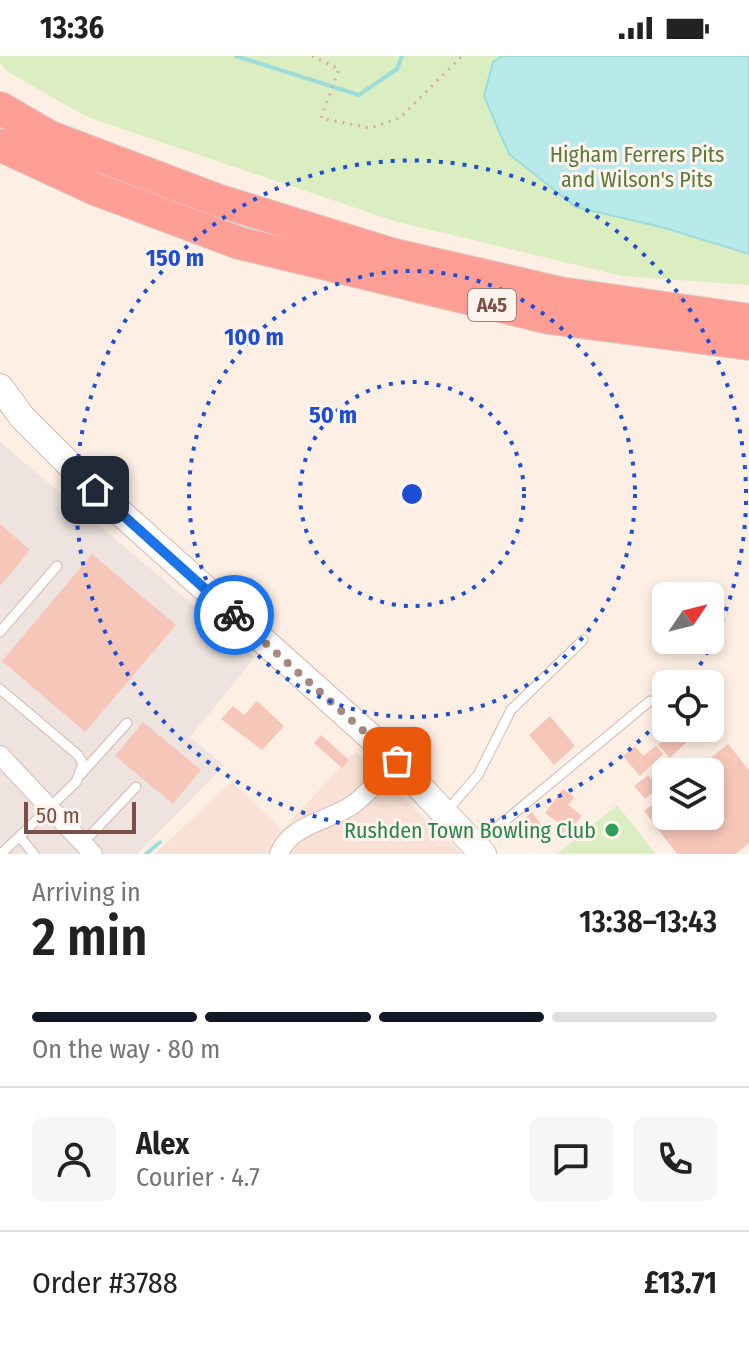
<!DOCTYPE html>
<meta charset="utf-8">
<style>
body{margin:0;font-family:"Fira Sans Condensed",sans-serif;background:#f6f6f6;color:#222;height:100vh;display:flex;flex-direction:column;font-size:30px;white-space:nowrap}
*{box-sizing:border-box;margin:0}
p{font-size:26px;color:#767676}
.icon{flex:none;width:44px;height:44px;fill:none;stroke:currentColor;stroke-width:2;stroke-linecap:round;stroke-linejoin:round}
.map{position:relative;height:798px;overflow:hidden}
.details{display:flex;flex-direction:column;background:#fff;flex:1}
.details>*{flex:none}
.needle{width:52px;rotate:55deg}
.tools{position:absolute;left:652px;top:526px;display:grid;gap:16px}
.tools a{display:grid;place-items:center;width:72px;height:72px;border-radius:12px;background:#fff;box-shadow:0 4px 12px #0003;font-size:40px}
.scale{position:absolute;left:24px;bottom:20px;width:112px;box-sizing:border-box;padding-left:8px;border:4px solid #7a5047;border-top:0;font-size:22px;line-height:28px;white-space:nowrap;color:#7a5047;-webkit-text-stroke:6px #fff4ed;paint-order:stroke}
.pin{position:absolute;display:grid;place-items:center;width:68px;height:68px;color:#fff;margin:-34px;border-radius:16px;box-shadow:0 4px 12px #0006}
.courier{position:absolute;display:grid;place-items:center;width:80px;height:80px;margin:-40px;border:6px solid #1a73e8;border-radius:50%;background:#fff;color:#222;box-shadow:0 2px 10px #0007}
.headline em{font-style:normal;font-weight:600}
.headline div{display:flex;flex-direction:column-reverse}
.headline{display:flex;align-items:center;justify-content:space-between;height:136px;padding:0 32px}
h1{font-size:52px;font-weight:600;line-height:60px}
.bar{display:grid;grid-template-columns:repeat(4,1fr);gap:12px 8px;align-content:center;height:96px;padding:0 32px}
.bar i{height:10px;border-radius:6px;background:#e0e0e0}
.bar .selected{background:#111827}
.bar p{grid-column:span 4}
.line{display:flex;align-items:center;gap:20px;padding:0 32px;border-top:2px solid #e0e0e0}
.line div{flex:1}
.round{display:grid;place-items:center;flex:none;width:84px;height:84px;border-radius:12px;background:#f6f6f6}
.status{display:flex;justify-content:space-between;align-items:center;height:56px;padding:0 40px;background:#fff;direction:ltr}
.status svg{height:22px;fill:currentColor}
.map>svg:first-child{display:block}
.residential{fill:#f9e2d5}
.industrial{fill:#eee3df}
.green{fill:#dbeec1}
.water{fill:#b7eae8;stroke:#9cdddb;stroke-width:2}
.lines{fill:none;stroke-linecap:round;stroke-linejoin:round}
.stream{stroke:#9cdddb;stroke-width:4}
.building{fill:#f6c6b9}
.lane-casing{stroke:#d4b7ac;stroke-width:11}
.street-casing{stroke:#d4b7ac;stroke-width:20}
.secondary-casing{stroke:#dab7ab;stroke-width:28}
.highway-casing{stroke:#dacecb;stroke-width:34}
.path{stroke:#dca99c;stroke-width:3;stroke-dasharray:2 6;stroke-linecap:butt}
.lane{stroke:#fff;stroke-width:9}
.street{stroke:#fff;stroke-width:18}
.secondary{stroke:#fff;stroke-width:26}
.highway{stroke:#fe9e95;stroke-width:32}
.done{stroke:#a8887e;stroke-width:8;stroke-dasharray:0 14.4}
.route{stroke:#1a73e8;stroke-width:10}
.ring{fill:none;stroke:#1d4ed8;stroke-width:4;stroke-dasharray:4 8}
.leisure-dot{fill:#2e9e5b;stroke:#fff4ed;stroke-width:3}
.labels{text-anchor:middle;stroke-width:6;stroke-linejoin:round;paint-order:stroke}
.shield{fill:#fff4ed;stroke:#a28179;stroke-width:2}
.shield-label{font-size:20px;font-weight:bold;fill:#7a5047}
.park-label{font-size:22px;fill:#597a3b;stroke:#fff4ed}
.leisure-label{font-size:22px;fill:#27864d;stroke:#fff4ed;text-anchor:end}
.centre{fill:#1d4ed8;stroke:#fff4ed;stroke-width:4}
.ring-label{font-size:24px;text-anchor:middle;font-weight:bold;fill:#1d4ed8;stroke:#fff4ed;stroke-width:6;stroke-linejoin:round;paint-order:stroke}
</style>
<div class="status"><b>13:36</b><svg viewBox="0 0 49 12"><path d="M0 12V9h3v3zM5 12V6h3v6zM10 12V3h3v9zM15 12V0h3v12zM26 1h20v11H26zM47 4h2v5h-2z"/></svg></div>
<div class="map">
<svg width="749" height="798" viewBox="0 0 749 798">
<rect width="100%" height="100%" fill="#feefe4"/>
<path class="residential" d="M355,696L462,798H154L232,726L282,774Z"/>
<path class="industrial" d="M0,386L255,601L190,681L224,710L137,798H0Z"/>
<path class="green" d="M0,0H749V229L622,220L394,165L87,61L8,16L0,7Z
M617,749L656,798H557Z"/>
<path class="water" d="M502,0H749V198L665,172L576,151L509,98L484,40L493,6Z"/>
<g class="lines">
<path class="stream" d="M236,0L359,39L397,13L402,0
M146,798L160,786"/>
</g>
<path class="building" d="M0,468L30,494L0,530Z
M92,498L176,569L85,676L2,605Z
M257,645L284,670L262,694L221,663L233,650L244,659Z
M666,657V672H692L696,677L670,702L658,689L668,681L656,666Z
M550,660L575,690L554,709L529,679Z
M143,666L201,714L173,748L115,700Z
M321,679L349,704L342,712L314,687Z
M728,688L749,714V787L736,798H677L644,755L666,738V760H710V716H693Z
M635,690L643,700L656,690L663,698L640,720L623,700Z
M648,719L659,732L645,743L634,730Z
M563,733L574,741L568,749L582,760L563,781L558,777L560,768L545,757Z
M532,756L542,770L530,780L519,767Z"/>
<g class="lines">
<defs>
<path id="lane" d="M0,576L57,510
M0,633L78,699L83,708L76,726L1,798
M81,718L127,667
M446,756L478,719L511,654L583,584
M20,781L34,798
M83,787L136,731
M478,787L650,645"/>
<path id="street" d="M0,699L93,798
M279,798C289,770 327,765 351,750C368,738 382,720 397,705"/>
<path id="secondary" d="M0,331L22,361L95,434L382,691L483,798"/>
<path id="highway" d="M0,52L50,81L217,144L391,198L560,237L749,264
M0,89L95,133L239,187L549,262L749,288"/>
</defs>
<use href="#lane" class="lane-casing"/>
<use href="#street" class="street-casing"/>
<use href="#secondary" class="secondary-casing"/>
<use href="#highway" class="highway-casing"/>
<path class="path" d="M312,0L339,13L321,62L370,72L400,62L462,0"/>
<use href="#lane" class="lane"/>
<use href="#street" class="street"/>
<use href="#secondary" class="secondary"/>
<use href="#highway" class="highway"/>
</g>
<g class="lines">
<path class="done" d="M234,559L397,705"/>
<path class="route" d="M95,434L234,559"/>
</g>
<g class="ring">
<circle cx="412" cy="438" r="112"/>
<circle cx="412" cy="438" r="223"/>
<path d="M665 658A335 335 0 1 1 688 628"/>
</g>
<circle class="leisure-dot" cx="612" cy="774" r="8"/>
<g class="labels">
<rect class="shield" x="468" y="233" width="48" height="32" rx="6"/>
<g class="shield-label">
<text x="492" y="256">A45</text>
</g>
<g class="park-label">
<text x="637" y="106">Higham Ferrers Pits<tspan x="637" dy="25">and Wilson's Pits</tspan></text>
</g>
<g class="leisure-label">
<text x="596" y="782">Rushden Town Bowling Club</text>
</g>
</g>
<circle cx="412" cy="438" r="12" class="centre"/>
<g class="ring-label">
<text x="175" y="210">150 m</text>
<text x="254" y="289">100 m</text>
<text x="333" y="367">50 m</text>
</g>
</svg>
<div class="tools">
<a><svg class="needle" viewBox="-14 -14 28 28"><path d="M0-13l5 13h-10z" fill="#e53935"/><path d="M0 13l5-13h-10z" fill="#767676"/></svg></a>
<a><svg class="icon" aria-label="locate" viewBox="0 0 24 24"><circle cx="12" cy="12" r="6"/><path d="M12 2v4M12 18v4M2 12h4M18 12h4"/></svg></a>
<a><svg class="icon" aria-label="layers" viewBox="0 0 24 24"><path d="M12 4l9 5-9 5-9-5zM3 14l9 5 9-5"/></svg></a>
</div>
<div class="scale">50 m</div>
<div class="pin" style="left:397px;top:705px;background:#ea580c"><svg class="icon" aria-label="bag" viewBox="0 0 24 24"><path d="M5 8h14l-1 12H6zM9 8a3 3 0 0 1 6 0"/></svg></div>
<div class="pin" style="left:95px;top:434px;background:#1f2937"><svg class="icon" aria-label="home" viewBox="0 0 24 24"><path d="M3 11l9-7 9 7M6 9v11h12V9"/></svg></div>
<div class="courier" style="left:234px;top:559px"><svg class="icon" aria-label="bike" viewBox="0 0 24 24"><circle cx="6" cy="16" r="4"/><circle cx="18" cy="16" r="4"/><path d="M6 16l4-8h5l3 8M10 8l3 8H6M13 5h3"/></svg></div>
</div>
<section class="details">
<div class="headline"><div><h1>2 min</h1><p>Arriving in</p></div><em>13:38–13:43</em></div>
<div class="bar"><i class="selected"></i><i class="selected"></i><i class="selected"></i><i></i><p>On the way · 80 m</p></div>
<div class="line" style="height:144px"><a class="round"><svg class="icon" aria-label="person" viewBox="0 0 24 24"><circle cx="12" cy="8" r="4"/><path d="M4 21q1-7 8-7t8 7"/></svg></a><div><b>Alex</b><p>Courier · 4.7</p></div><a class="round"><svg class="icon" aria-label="chat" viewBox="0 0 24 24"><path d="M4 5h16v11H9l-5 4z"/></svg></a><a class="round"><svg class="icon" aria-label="phone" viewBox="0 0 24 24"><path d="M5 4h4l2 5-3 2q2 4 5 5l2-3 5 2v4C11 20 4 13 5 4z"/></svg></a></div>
<div class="line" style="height:104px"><div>Order #3788</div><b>£13.71</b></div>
</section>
